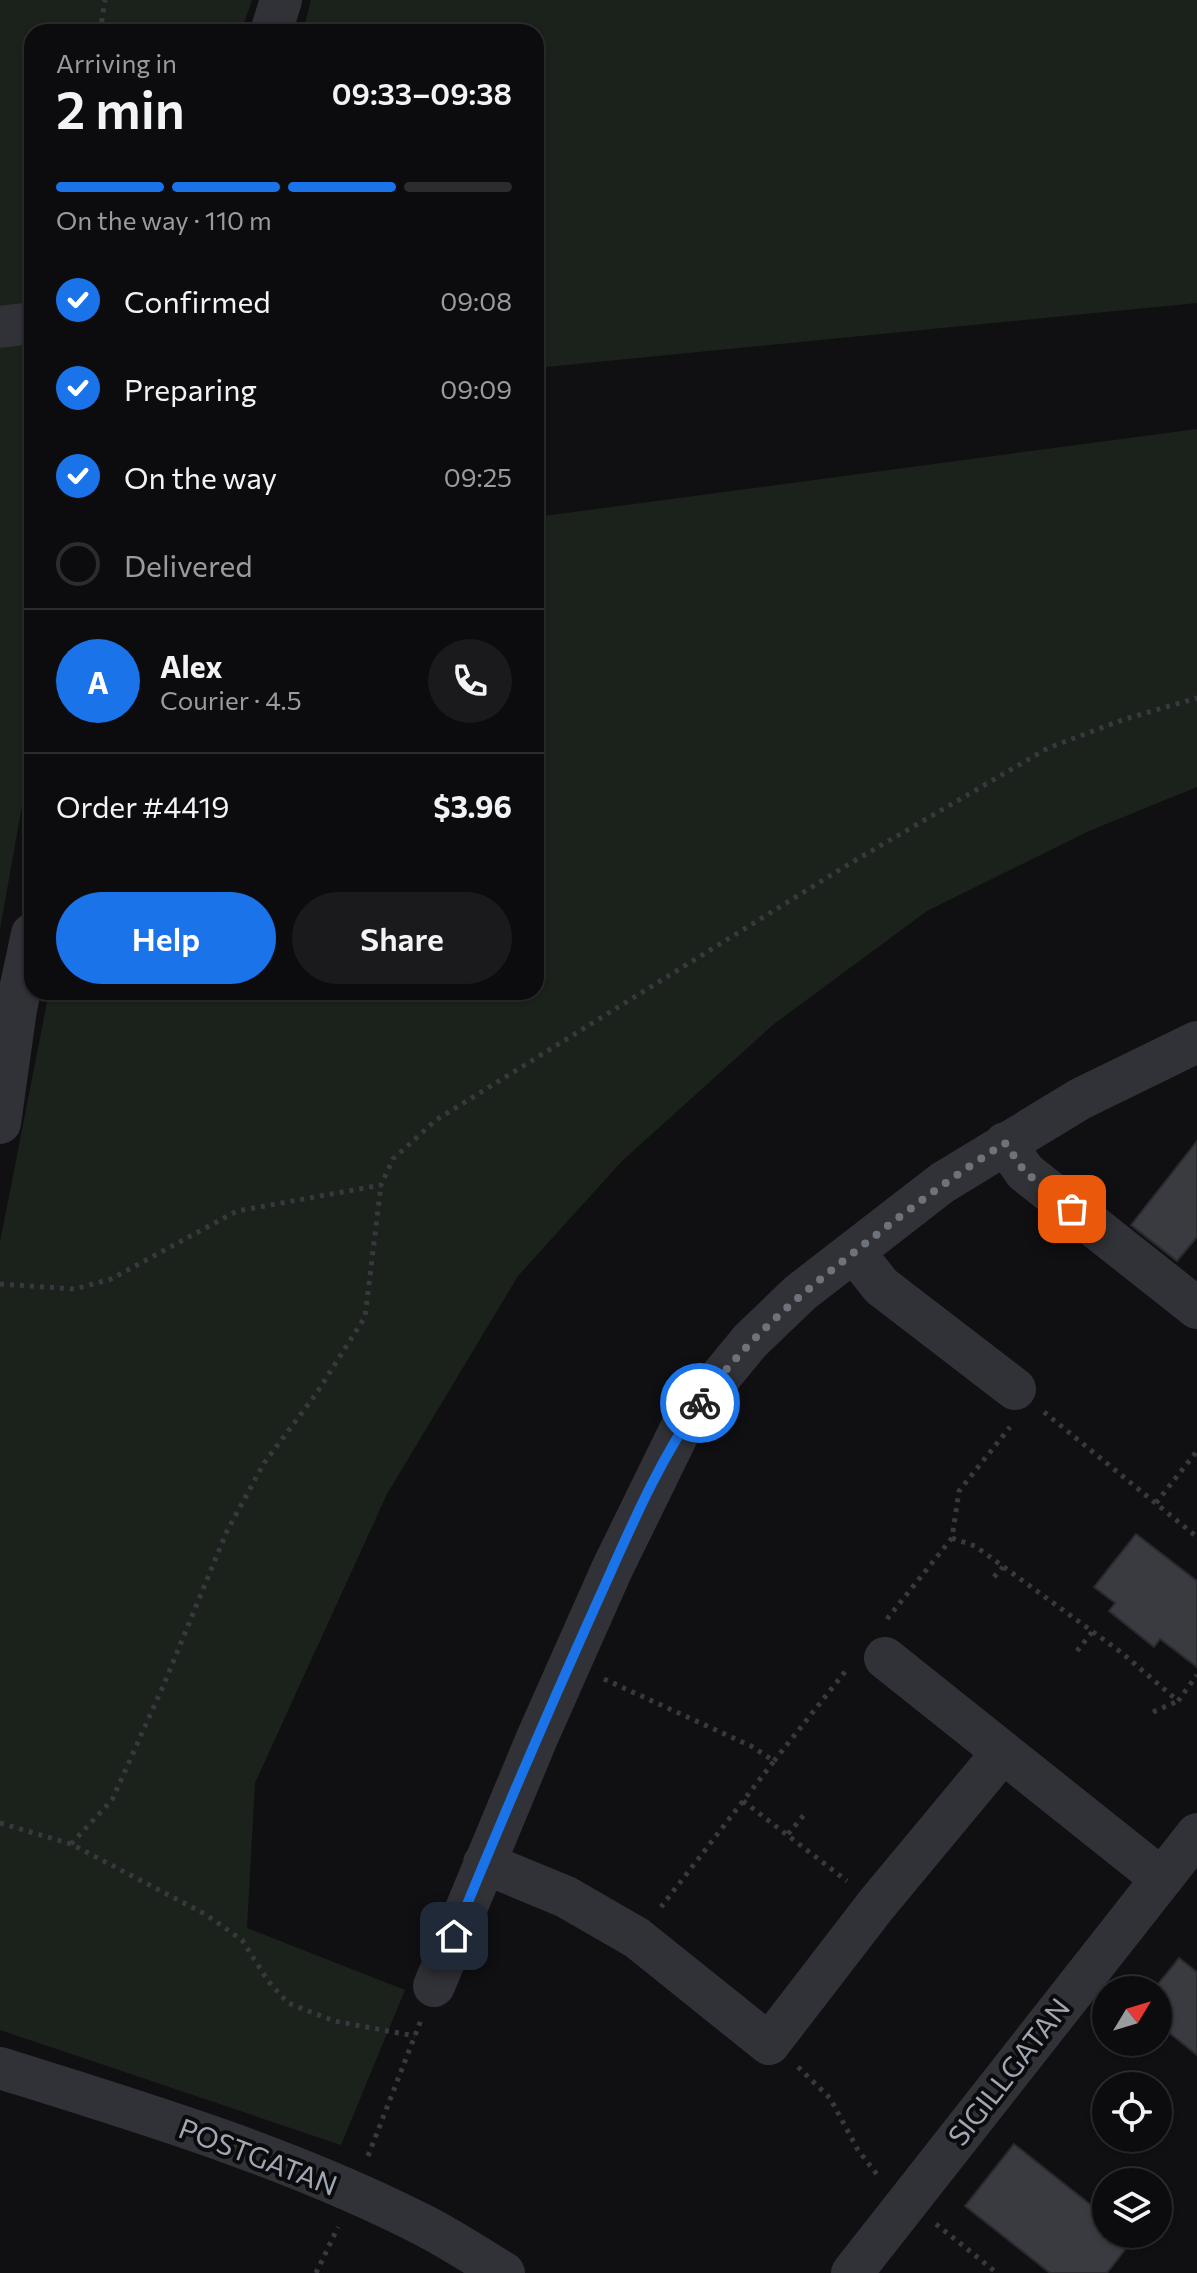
<!DOCTYPE html>
<meta charset="utf-8">
<style>
body{margin:0;font-family:Commissioner,sans-serif;background:#1a1a1c;color:#f1f3f6;height:100vh;display:flex;flex-direction:column;font-size:30px;white-space:nowrap}
*{box-sizing:border-box;margin:0}
p{font-size:26px;color:#9a9b9e}
.icon{flex:none;width:44px;height:44px;fill:none;stroke:currentColor;stroke-width:2;stroke-linecap:round;stroke-linejoin:round}
.map{position:relative;flex:1;overflow:hidden}
.side{position:absolute;left:24px;top:24px;width:520px;height:976px;display:flex;flex-direction:column;background:#0c0c0e;border-radius:24px;box-shadow:0 2px 6px #0004,0 0 0 2px #2c2c2e}
.side>*{flex:none}
.needle{width:52px;rotate:52deg}
.tools{position:absolute;left:1092px;top:1976px;display:grid;gap:16px}
.tools a{display:grid;place-items:center;width:80px;height:80px;border-radius:50%;background:#0c0c0e;box-shadow:0 2px 6px #0004,0 0 0 2px #2c2c2e;font-size:40px}
.pin{position:absolute;display:grid;place-items:center;width:68px;height:68px;color:#fff;margin:-34px;border-radius:16px;box-shadow:0 4px 12px #0006}
.courier{position:absolute;display:grid;place-items:center;width:80px;height:80px;margin:-40px;border:6px solid #1a73e8;border-radius:50%;background:#fff;color:#222;box-shadow:0 2px 10px #0007}
.headline em{font-style:normal;font-weight:600}
.headline div{display:flex;flex-direction:column-reverse}
.headline{display:flex;align-items:center;justify-content:space-between;height:136px;padding:0 32px}
h1{font-size:52px;font-weight:600;line-height:60px}
.bar{display:grid;grid-template-columns:repeat(4,1fr);gap:12px 8px;align-content:center;height:96px;padding:0 32px}
.bar i{height:10px;border-radius:6px;background:#2c2c2e}
.bar .selected{background:#1a73e8}
.bar p{grid-column:span 4}
.line{display:flex;align-items:center;gap:20px;padding:0 32px;border-top:2px solid #2c2c2e}
.line div{flex:1}
.round{display:grid;place-items:center;flex:none;width:84px;height:84px;border-radius:42px;background:#1a1a1c}
ol{padding:0 32px;list-style:none}
li{display:flex;align-items:center;gap:24px;height:88px}
li p{margin-inline-start:auto}
li .icon{padding:8px;border-radius:50%;background:#1a73e8;color:#fff;stroke-width:4}
li:last-child{color:#9a9b9e}
li i{width:44px;height:44px;border:4px solid #2c2c2e;border-radius:50%}
.button{display:flex;gap:16px;margin-top:auto;padding:16px 32px}
.button a{flex:1;height:92px;border-radius:48px;background:#1a73e8;color:#fff;font-size:32px;font-weight:600;line-height:92px;text-align:center}
.button a+a{background:#1a1a1c;color:#f1f3f6}
.map>svg:first-child{display:block}
.green{fill:#1a221b}
.building{fill:#3a3b40;stroke:#2a2a2e;stroke-width:2}
.lines{fill:none;stroke-linecap:round;stroke-linejoin:round}
.path{stroke:#37393e;stroke-width:5;stroke-dasharray:4 6;stroke-linecap:butt}
.minor{stroke:#313237;stroke-width:42}
.done{stroke:#6e727b;stroke-width:8;stroke-dasharray:0 14.4}
.route{stroke:#1a73e8;stroke-width:10}
.labels{text-anchor:middle;stroke-width:8;stroke-linejoin:round;paint-order:stroke}
.street-label{font-size:28px;fill:#a0a7b4;stroke:#0b0b0d}
</style>
<div class="map">
<svg width="1197" height="2273" viewBox="0 0 1197 2273">
<rect width="100%" height="100%" fill="#101012"/>
<path class="green" d="M0,0H252L241,32H32V750L0,929Z
M311,0H1197V303L536,368V32H303Z
M1197,429V787L1089,831L927,911L774,1024L622,1161L518,1276L387,1494L255,1783L247,1928L405,1990L341,2145L0,2030V1242L49,992H536V517Z"/>
<path class="building" d="M1197,1141V1237L1177,1261L1131,1225Z
M1136,1534L1197,1581V1667L1160,1639L1154,1647L1109,1611L1115,1603L1094,1587Z
M1179,1958L1197,1972V2055L1158,2024V1984Z
M1014,2144L1106,2217V2234H1137L1107,2273H1050L965,2206Z"/>
<g class="lines">
<path class="path" d="M100,32L105,0
M0,1284L75,1289L111,1279L237,1211L381,1185L393,1159L436,1120L849,864L1048,748L1125,719L1197,698
M1044,1412L1197,1537
M1156,1503L1197,1451
M952,1538L975,1546L1122,1653L1178,1701L1197,1675
M994,1577L1003,1567
M887,1619L952,1538L959,1491L1010,1427
M1077,1651L1093,1631
M604,1679L751,1746L774,1761L661,1907
M1153,1712L1178,1701
M774,1761L848,1668
M743,1801L847,1881
M0,1823L71,1844L205,1914L242,1940L268,1981L288,2003L334,2021L415,2036
M788,1834L804,1815
M71,1844L112,1800L164,1684L227,1531L264,1463L316,1394L365,1317L381,1185
M798,2067L830,2098L858,2150L879,2177
M368,2156L421,2020
M936,2224L997,2273
M316,2273L338,2227"/>
<path class="minor" d="M271,32L281,0
M0,327L32,323
M0,1123L16,1009L32,934
M1005,1143L1025,1172L1197,1308
M854,1252L881,1286L1015,1389
M885,1658L1162,1879
M484,1863L566,1897L637,1938L769,2044L876,1905L1003,1752
M434,1986L537,1738L612,1569L680,1430L713,1386L750,1341L800,1293L942,1183L1080,1099L1197,1042
M0,2068C144,2113 290,2157 425,2226C452,2240 478,2257 504,2273
M852,2273L1197,1834"/>
</g>
<g class="lines">
<path class="done" d="M700,1403C744,1342 798,1296 857,1250C905,1212 953,1176 1005,1143L1025,1172L1072,1209"/>
<path class="route" d="M454,1936C499,1826 546,1716 595,1607C626,1539 656,1464 700,1403"/>
</g>
<g class="labels">
<g class="street-label">
<text transform="translate(1009 2072) rotate(-52)" y="10">SIGILLGATAN</text>
<text transform="translate(258 2157) rotate(21)" y="10">POSTGATAN</text>
</g>
</g>
</svg>
<div class="tools">
<a><svg class="needle" viewBox="-14 -14 28 28"><path d="M0-13l5 13h-10z" fill="#e53935"/><path d="M0 13l5-13h-10z" fill="#9a9b9e"/></svg></a>
<a><svg class="icon" aria-label="locate" viewBox="0 0 24 24"><circle cx="12" cy="12" r="6"/><path d="M12 2v4M12 18v4M2 12h4M18 12h4"/></svg></a>
<a><svg class="icon" aria-label="layers" viewBox="0 0 24 24"><path d="M12 4l9 5-9 5-9-5zM3 14l9 5 9-5"/></svg></a>
</div>
<div class="pin" style="left:1072px;top:1209px;background:#ea580c"><svg class="icon" aria-label="bag" viewBox="0 0 24 24"><path d="M5 8h14l-1 12H6zM9 8a3 3 0 0 1 6 0"/></svg></div>
<div class="pin" style="left:454px;top:1936px;background:#1f2937"><svg class="icon" aria-label="home" viewBox="0 0 24 24"><path d="M3 11l9-7 9 7M6 9v11h12V9"/></svg></div>
<div class="courier" style="left:700px;top:1403px"><svg class="icon" aria-label="bike" viewBox="0 0 24 24"><circle cx="6" cy="16" r="4"/><circle cx="18" cy="16" r="4"/><path d="M6 16l4-8h5l3 8M10 8l3 8H6M13 5h3"/></svg></div>
<section class="side">
<div class="headline"><div><h1>2 min</h1><p>Arriving in</p></div><em>09:33–09:38</em></div>
<div class="bar"><i class="selected"></i><i class="selected"></i><i class="selected"></i><i></i><p>On the way · 110 m</p></div>
<ol>
<li><svg class="icon" aria-label="check" viewBox="0 0 24 24"><path d="M5 12l5 5 9-10"/></svg>Confirmed<p>09:08</p></li>
<li><svg class="icon" aria-label="check" viewBox="0 0 24 24"><path d="M5 12l5 5 9-10"/></svg>Preparing<p>09:09</p></li>
<li><svg class="icon" aria-label="check" viewBox="0 0 24 24"><path d="M5 12l5 5 9-10"/></svg>On the way<p>09:25</p></li>
<li><i></i>Delivered</li>
</ol>
<div class="line" style="height:144px"><b class="round" style="background:#1a73e8;color:#fff">A</b><div><b>Alex</b><p>Courier · 4.5</p></div><a class="round"><svg class="icon" aria-label="phone" viewBox="0 0 24 24"><path d="M5 4h4l2 5-3 2q2 4 5 5l2-3 5 2v4C11 20 4 13 5 4z"/></svg></a></div>
<div class="line" style="height:104px"><div>Order #4419</div><b>$3.96</b></div>
<div class="button"><a>Help</a><a>Share</a></div>
</section>
</div>
